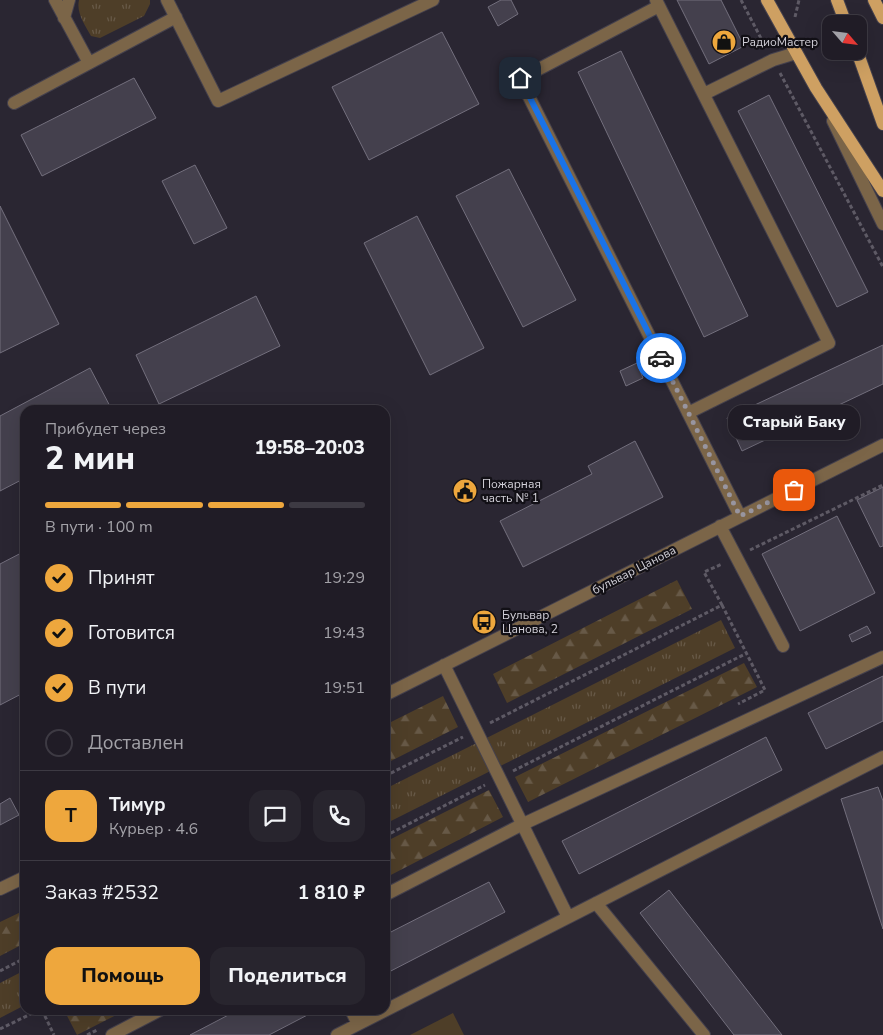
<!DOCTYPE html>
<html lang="ru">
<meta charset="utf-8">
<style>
body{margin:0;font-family:"Nunito Sans",sans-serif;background:#28252e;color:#f1f3f6;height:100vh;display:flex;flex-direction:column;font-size:19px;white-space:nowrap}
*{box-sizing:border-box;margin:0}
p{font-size:16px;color:#a2a1a7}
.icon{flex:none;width:28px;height:28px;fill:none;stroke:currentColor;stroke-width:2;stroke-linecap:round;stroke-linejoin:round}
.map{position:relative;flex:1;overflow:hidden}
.drawer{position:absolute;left:20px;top:405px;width:370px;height:610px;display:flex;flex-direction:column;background:#201c26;border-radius:15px;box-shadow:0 5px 20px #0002,0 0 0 1px #3d3a43}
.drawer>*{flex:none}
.needle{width:32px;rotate:118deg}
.tools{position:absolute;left:822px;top:15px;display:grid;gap:10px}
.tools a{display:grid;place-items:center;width:45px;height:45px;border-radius:10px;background:#201c26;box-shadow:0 5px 20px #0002,0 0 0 1px #3d3a43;font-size:25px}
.pin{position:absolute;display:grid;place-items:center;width:42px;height:42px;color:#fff;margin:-21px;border-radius:10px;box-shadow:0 2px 8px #0006}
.courier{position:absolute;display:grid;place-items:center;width:50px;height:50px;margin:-25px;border:4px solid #1a73e8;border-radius:50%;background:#fff;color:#222;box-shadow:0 1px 6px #0007}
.bubble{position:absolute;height:35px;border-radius:15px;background:#201c26;box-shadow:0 5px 20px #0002,0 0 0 1px #3d3a43;font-size:16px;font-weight:800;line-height:35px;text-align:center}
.head em{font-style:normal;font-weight:800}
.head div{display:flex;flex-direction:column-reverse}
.head{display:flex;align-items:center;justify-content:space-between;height:85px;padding:0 25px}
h1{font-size:32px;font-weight:800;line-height:38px}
.bar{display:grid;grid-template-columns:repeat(4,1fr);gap:8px 5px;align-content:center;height:60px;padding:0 25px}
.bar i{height:6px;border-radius:4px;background:#3d3a43}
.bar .current{background:#eea73d}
.bar p{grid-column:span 4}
.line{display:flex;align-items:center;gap:12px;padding:0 25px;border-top:1px solid #3d3a43}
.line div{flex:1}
.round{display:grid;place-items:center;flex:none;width:52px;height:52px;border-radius:15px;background:#28252e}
ol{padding:0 25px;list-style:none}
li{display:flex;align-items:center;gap:15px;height:55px}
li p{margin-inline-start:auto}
li .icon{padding:5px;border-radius:50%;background:#eea73d;color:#111;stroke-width:4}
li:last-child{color:#a2a1a7}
li i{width:28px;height:28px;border:2px solid #3d3a43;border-radius:50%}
.cta{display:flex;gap:10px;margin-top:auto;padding:10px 25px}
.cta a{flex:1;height:58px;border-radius:15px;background:#eea73d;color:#111;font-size:20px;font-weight:800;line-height:58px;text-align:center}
.cta a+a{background:#28252e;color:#f1f3f6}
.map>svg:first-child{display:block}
.grass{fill:url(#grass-tufts)}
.forest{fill:url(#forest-firs)}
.park{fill:#4e3e28}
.building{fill:#44404d;stroke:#736f7d}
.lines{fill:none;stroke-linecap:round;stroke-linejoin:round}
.minor-casing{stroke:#45414d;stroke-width:14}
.major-casing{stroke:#45414d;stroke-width:14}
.path{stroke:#5e5a65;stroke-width:3;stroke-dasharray:4 2.5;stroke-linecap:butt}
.minor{stroke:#7b6548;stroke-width:12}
.major{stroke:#cea062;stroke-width:12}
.done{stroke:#98959f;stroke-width:5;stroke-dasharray:0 9}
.route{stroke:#1a73e8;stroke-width:6}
.labels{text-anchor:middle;stroke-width:4.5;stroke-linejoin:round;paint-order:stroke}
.poi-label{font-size:12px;fill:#d3d1d9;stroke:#121016;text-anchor:start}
.street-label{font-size:12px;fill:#d3d1d9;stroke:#121016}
</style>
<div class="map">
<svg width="883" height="1035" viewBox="0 0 883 1035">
<defs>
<pattern id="grass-tufts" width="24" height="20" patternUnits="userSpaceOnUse" patternTransform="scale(1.25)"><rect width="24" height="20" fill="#4e3e28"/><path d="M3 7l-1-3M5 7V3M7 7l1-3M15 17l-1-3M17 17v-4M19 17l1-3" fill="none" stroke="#675947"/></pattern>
<pattern id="forest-firs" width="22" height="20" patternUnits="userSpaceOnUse" patternTransform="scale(1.25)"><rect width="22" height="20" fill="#4e3e28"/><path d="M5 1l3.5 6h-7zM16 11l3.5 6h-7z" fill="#675947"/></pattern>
</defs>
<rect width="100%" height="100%" fill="#2a2632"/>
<path class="grass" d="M79,0H150V4L144,16L100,38L91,36C85,25 76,13 79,0Z
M721,620L735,648L385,824V789Z
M25,970V1005L0,1018V983Z"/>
<path class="forest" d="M677,580L692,609L507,703L493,674Z
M744,663L757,687L528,802L515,777Z
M443,696L458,727L385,764V725Z
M489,790L503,817L385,878V842Z
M25,910V943L0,956V922Z
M64,1010H126L77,1035Z"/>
<path class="park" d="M453,1013L464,1035H410Z"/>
<path class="building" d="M501,0H511L518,14L498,26L488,7Z
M677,0H721L744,46L709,64Z
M442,32L479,104L369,160L332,87Z
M621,51L748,316L704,337L578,72Z
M134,78L156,118L42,176L21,135Z
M769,95L868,292L837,307L738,111Z
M195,165L227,228L194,244L162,181Z
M509,169L576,300L523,327L456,196Z
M0,206L59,324L0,353Z
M417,216L484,348L430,375L364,243Z
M256,296L280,346L159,404L136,355Z
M883,345V384L742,451L727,418Z
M637,363L643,378L626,386L620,371Z
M90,368L112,410H25V478L0,491V416Z
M635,441L663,497L523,567L500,521L592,474L588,466Z
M883,487V546L880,547L857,500Z
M837,516L875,593L800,631L762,554Z
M25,551V692L0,705V564Z
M867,626L871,633L852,642L849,635Z
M883,676V721L826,749L808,713Z
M766,737L782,770L579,874L562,841Z
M878,787L883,801V929L841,799Z
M10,798L19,815L0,825V804Z
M489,882L505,912L385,974V935Z
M669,890L782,1035H734L640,913Z
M238,1010H317L269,1035H190Z"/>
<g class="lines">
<defs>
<path id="minor" d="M55,0L89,63
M167,0L218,101L433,0
M656,0L829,343L688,413
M659,6L520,79L740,516
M64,18L69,0
M704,94L773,60L796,53
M14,103L176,17
M833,121L883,224
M720,526L783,646
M444,665L568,917
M385,695L883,445
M0,889L25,877
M385,895L521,825L883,657
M596,903L704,1035
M351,1010L358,1024
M112,1035L160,1010
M337,1035L883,757"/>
<path id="major" d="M767,0L816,88L883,191
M837,0L846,24
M874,0L883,18
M857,51L883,124"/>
</defs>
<use href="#minor" class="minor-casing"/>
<use href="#major" class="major-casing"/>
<path class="path" d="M741,0L765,46
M795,17L799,0
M780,73L883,267
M750,550L883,485
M722,605L765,690L738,704
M490,723L722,605L704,572L722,564
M513,771L747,653
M385,776L463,737
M385,836L485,785
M0,971L25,958
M42,1010L54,1035
M0,1029L39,1010
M87,1035L97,1030"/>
<use href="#minor" class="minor"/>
<use href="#major" class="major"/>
</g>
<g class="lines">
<path class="done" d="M661,358L740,516L794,490"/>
<path class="route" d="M520,78L661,358"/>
</g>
<defs>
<symbol id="shop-disc" viewBox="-11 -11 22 22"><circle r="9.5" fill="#eea73d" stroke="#121016"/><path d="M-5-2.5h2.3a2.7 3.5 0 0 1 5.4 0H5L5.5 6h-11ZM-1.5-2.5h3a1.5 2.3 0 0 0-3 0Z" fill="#111"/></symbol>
<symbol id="civic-disc" viewBox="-11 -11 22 22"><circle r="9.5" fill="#eea73d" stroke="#121016"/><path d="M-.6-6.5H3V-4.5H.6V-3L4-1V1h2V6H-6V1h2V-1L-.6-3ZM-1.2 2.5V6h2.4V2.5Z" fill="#111"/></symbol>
<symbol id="bus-disc" viewBox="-11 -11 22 22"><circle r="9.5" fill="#eea73d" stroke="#121016"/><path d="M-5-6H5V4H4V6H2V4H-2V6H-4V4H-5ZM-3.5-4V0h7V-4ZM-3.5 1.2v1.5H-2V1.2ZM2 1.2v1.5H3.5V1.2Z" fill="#111"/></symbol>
</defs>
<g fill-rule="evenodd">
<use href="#shop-disc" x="710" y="28" width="28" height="28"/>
<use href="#civic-disc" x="451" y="477" width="28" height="28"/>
<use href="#bus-disc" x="470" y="608" width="28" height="28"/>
</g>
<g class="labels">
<g class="poi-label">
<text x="742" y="46">РадиоМастер</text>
<text x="482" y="488">Пожарная<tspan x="482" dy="14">часть № 1</tspan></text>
<text x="502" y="619">Бульвар<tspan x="502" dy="14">Цанова, 2</tspan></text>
</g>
<g class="street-label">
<text transform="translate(634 570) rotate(-27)" y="4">бульвар Цанова</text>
</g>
</g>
</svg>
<div class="tools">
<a><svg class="needle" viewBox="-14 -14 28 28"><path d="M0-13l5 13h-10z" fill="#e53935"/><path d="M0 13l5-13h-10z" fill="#a2a1a7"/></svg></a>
</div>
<div class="pin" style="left:794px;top:490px;background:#ea580c"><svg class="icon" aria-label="bag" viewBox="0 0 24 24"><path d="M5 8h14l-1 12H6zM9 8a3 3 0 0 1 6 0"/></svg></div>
<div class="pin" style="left:520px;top:78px;background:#1f2937"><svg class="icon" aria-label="home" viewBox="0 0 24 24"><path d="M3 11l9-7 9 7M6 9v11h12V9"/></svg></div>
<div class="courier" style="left:661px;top:358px"><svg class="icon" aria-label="car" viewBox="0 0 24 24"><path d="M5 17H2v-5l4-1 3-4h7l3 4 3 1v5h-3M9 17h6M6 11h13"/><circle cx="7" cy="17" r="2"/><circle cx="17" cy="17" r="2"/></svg></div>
<div class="bubble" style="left:728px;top:405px;width:132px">Старый Баку</div>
<section class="drawer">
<div class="head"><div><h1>2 мин</h1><p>Прибудет через</p></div><em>19:58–20:03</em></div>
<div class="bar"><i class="current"></i><i class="current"></i><i class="current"></i><i></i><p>В пути · 100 m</p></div>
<ol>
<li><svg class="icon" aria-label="check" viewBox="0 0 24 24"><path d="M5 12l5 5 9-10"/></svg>Принят<p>19:29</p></li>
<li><svg class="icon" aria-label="check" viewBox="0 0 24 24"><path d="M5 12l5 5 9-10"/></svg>Готовится<p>19:43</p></li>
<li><svg class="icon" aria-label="check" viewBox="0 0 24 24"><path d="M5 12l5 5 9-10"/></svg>В пути<p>19:51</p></li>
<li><i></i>Доставлен</li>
</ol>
<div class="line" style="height:90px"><b class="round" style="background:#eea73d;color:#111">Т</b><div><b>Тимур</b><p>Курьер · 4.6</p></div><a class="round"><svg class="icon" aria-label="chat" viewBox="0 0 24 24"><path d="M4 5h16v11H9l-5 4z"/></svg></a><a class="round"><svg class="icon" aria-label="phone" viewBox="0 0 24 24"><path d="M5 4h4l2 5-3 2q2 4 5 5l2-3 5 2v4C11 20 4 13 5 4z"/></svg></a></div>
<div class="line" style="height:65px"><div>Заказ #2532</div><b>1 810 ₽</b></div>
<div class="cta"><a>Помощь</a><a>Поделиться</a></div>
</section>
</div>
